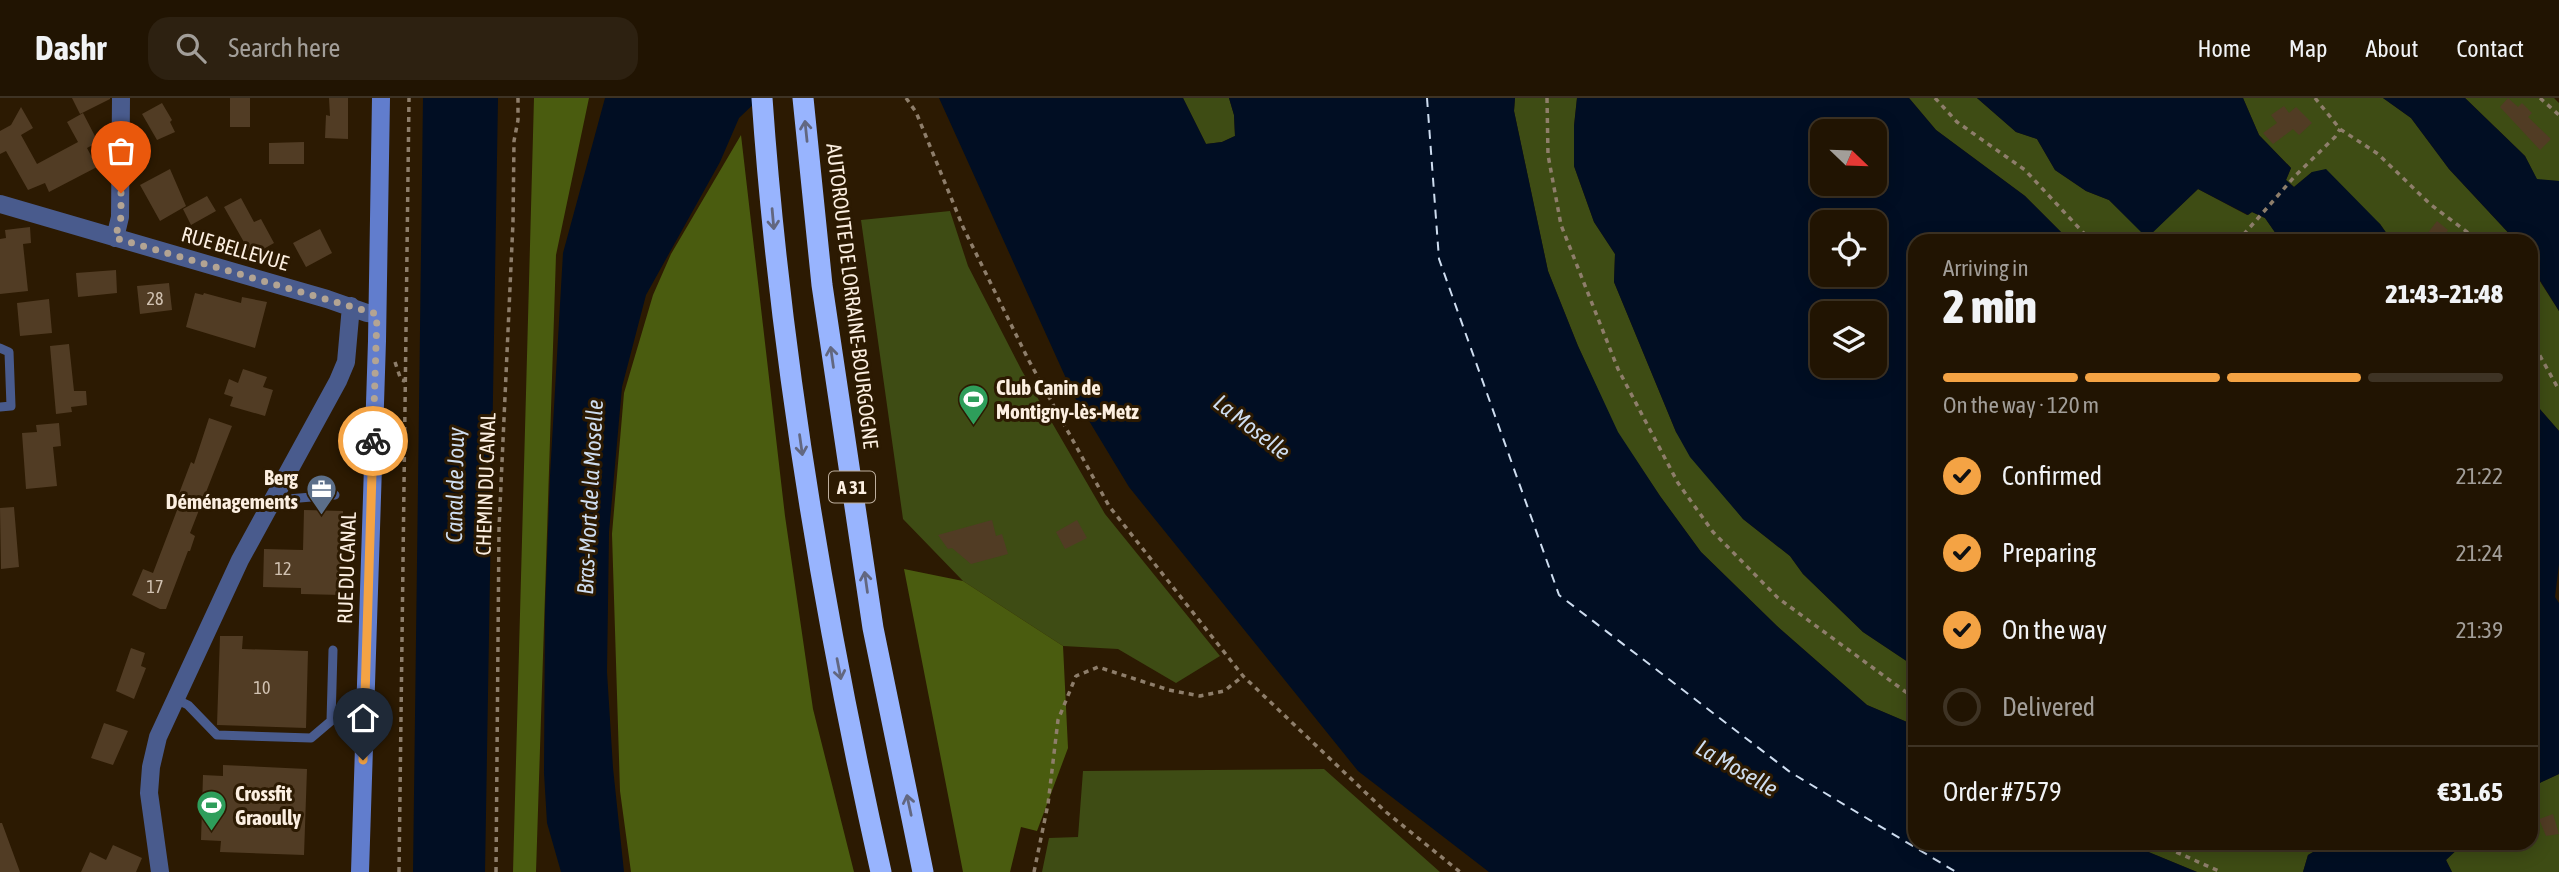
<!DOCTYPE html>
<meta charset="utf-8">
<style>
body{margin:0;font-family:"Asap Condensed",sans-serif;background:#2d2111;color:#f1f3f6;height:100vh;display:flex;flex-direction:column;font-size:26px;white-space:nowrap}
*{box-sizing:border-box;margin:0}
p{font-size:23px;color:#a29e99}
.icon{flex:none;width:38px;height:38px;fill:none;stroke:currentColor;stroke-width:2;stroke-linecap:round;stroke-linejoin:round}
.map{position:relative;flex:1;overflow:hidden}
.details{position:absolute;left:1908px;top:136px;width:630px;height:616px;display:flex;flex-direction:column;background:#211402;border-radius:21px;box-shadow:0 4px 18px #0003,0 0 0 2px #3e3324}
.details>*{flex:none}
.needle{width:46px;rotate:113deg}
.buttons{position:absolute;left:1810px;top:21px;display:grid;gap:14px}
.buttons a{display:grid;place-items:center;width:77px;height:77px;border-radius:14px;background:#211402;box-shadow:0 4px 18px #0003,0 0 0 2px #3e3324;font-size:35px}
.pin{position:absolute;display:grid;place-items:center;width:60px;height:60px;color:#fff;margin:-72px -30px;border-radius:50% 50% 50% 0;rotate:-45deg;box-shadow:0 0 7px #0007}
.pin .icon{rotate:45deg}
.courier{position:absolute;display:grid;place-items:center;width:70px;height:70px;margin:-35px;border:5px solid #f4a344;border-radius:50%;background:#fff;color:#222;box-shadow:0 2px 9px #0007}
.summary em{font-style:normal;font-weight:800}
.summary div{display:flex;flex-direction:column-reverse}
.summary{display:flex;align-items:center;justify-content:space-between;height:119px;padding:0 35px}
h1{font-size:46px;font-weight:800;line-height:52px}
.bar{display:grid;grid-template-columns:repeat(4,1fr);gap:10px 7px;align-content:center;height:84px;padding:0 35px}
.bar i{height:9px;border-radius:5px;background:#3e3324}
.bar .selected{background:#f4a344}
.bar p{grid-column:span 4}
.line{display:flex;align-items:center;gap:18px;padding:0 35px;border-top:2px solid #3e3324}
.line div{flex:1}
ol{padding:0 35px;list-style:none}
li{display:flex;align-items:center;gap:21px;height:77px}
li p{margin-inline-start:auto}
li .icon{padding:7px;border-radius:50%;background:#f4a344;color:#111;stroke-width:4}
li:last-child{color:#a29e99}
li i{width:38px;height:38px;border:4px solid #3e3324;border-radius:50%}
header{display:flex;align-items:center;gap:42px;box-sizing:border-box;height:98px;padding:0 35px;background:#211402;border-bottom:2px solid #3e3324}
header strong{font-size:33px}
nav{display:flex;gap:38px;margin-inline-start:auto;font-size:24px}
.search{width:490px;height:63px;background:#2d2111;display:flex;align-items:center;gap:18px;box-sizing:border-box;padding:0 24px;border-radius:21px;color:#a29e99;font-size:26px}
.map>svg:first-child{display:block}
.green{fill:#3e4c14}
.forest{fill:#4a5c0f}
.water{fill:#010e23;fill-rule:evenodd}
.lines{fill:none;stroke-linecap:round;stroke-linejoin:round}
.ferry{stroke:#ceddf0;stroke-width:2;stroke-dasharray:9 7;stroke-linecap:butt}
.building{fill:#513c24}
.path{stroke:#8e7e6b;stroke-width:3.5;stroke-dasharray:5 5;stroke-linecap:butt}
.lane{stroke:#495b8d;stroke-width:9}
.street{stroke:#495b8d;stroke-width:18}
.secondary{stroke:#617dcd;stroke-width:18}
.highway{stroke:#98b4fe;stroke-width:21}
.oneway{stroke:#626780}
.done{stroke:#b3a493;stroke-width:7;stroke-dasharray:0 12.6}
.route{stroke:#f4a344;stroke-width:9}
.labels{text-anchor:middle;stroke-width:6;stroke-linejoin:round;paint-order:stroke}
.number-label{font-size:18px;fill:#d1c2b2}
.shield{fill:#2c1a02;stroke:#beaf9e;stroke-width:2}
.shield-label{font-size:19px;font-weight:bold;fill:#fcefe1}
.street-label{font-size:21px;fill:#fcefe1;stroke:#2c1a02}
.poi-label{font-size:21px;font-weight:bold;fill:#fcefe1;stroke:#2c1a02;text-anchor:start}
.water-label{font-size:23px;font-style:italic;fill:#ceddf0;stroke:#2c1a02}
</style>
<header>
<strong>Dashr</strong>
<div class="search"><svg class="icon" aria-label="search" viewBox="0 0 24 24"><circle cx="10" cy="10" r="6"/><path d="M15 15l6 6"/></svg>Search here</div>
<nav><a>Home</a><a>Map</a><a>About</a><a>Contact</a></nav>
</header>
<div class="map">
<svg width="2559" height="774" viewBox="0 0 2559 774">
<rect width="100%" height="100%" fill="#2c1a02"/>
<path class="green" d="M1183,0H1229L1234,17L1235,38L1222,44L1206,46Z
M1515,0H1577L1574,28V68L1594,124L1615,156L1614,184L1676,334L1743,421L1790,458L1803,476L1863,534L1914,568V627L1867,607L1777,528L1701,454L1660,398L1617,334L1578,248L1548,173L1514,13Z
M1909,0H1977L2016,34L2037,41L2055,72L2086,93L2109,102L2147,139L2198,91L2247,117L2252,114L2265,120L2281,143H2070L2025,98L1936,32Z
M2243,0H2383L2411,20L2449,71L2516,143H2392L2380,126L2312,74L2294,89L2286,82L2291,70L2259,37Z
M2465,0H2554L2559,5V83L2537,82L2525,58Z
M950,113L968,168L1022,273L1105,416L1220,558L1176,585L1118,551L1063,548L963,483L903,421L861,122Z
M2530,168L2559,213V333L2531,301Z
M1324,671L1440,774H1042L1049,740L1078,739L1083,673Z
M2559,676V774H2452L2446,762L2463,746H2530L2531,689Z
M2129,746H2327L2308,757L2303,774H2197Z"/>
<path class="forest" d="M534,0H589L556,157L536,774H513Z
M741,37L785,418L813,611L854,774H631L620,693L612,436L624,295L653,197L671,156Z
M904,471L963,483L1063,548L1068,650L1037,733L1021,729L1010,774H963Z"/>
<path class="water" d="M423,0H498L485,774H413Z
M605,0H760L739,20L720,64L646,197L622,289L609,434L607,574L613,670L624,774H561L547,725L544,675L545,513L550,378L563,155Z
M939,0H1183L1206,46L1222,44L1235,38L1234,17L1229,0H1515L1514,13L1548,173L1578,248L1618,334L1660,398L1701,454L1777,528L1867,607L1914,627V746H2129L2197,774H1489L1358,673L1129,389L1074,298Z
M1577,0H1909L1936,32L2025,98L2070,143L1914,144V568L1863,534L1803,476L1790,458L1743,421L1690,359L1676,334L1614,184L1615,156L1594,124L1574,68V28ZM1822,33H1874V86H1822ZM1822,124H1874V177H1822ZM1874,215V268H1822V215Z
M1977,0H2243L2259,37L2291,70L2286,82L2294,89L2312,74L2326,71L2380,126L2392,143H2281L2265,120L2252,114L2248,117L2198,91L2147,140L2109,102L2086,93L2055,72L2037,41L2016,34Z
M2383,0H2465L2525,58L2537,81L2559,83V213L2531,168L2530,144L2516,143L2449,71L2411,20Z
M2531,301L2559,333V466L2555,499L2559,505V676L2531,689Z
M2327,746H2384L2398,754L2405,746H2463L2446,762L2452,774H2303L2308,757Z"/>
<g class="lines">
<path class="ferry" d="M1427,0L1439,161L1559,497L1790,674L1956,774"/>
</g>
<path class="building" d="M72,0H110V1L80,16Z
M230,0H250V29H230Z
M329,0H348V41L325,40L326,17L330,18Z
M2508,0L2518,9L2522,5L2532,15L2528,19L2551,41L2540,52L2500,9Z
M162,5L172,22L170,24L175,34L157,42L142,16Z
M2284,8L2289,15L2296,9L2312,25L2299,37L2293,31L2273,46L2263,35L2277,25L2271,17Z
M21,9L33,30L21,37L37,66L78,44L67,24L83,15L98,44L87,50L97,69L49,94L45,85L28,92L6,53L0,56V33L11,27Z
M304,44V66H269V45Z
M170,71L186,108L160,123L140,87Z
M207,98L216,113L191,127L183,111Z
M241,100L254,124L261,121L274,145L260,153L257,149L249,153L224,109Z
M2437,123L2448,132L2440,144H2421Z
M30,129L31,145L23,146L28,193L0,196V141L6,140L5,132Z
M320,131L332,155L306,169L293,145Z
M116,172L117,195L78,199L76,175Z
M169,185L172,212L140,216L137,188Z
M195,195L203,197L204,195L241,205L242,199L267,204L255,250L186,229Z
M49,201L52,235L20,238L17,205Z
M69,246L74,293H86L87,307L71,309L72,314L56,316L50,248Z
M243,271L267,279L263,289L273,292L265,318L230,308L233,299L224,296L229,281L238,285Z
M209,320L232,328L190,435L195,438L190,453H188L166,511H160L132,497L143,471L153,475L179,407L175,406L191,364L194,366Z
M59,325L61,348L53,349L57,388L26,391L22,335L37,334L36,327Z
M14,409L19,469L1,471L0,410Z
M304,412L343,413L341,497L301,496V490L263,489L264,451L303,452Z
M992,422L996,438L1002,436L1008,456L971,466L952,450L948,451L938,437Z
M1077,422L1087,440L1065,451L1056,434Z
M220,538H243L242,551L308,553L306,630L217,627Z
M131,550L145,555L141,568L146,570L134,601L116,593Z
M104,625L128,633L113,667L91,660Z
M223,667L307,671L304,757L220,754L221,743L201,742L203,677L223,678Z
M2553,716L2559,736L2546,738L2539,721Z
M0,725H2L20,774H0Z
M113,747L142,760L136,774H81L90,754L106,762Z"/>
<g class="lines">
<path class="path" d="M906,0L916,14L963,129L1028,261L1109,408L1243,578L1386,714L1460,774
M1547,0L1548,57L1561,127L1618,271L1678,385L1713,434L1778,500L1914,600
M1935,0L1957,24L2025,72L2092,144
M2315,0L2340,31L2378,56L2430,106L2471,137L2474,144
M2540,0L2559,17
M2237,144L2296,77L2335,39L2340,31
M2530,240L2559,292
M395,264L401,282L405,283
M2158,746L2221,774
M399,774L409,0
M496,774L499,430L513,124L514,43L518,22V0
M1034,774L1048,706L1058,622L1076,578L1098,569L1169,592L1200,598L1224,593L1242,579"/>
<path class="lane" d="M0,250L9,254L11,308L0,309
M277,395L288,401L335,397
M175,601L188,607L217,637L311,640L331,623L333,552"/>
<path class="street" d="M0,106L327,201L367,215L377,216
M115,140L120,119L121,0
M160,774L149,695L151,669L158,639L240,462L338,283L346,264L351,208"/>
<path class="secondary" d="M360,774L377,243L381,0"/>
<path class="highway" d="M762,0C780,260 824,520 881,774
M803,0L822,187L873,530L923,774"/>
</g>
<defs><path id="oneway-shaft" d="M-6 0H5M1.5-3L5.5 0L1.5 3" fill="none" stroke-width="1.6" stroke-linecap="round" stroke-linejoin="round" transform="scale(1.75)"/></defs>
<g class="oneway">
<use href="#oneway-shaft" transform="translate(806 33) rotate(-96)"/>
<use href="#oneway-shaft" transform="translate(773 121) rotate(85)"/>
<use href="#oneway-shaft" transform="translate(832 259) rotate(-98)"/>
<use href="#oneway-shaft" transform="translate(801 347) rotate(82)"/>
<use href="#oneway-shaft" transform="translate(866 484) rotate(-98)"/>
<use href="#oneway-shaft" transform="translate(839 571) rotate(79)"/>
<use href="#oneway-shaft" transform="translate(909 707) rotate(-102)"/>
</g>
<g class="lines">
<path class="done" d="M121,95V119L115,140L377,216L373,343"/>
<path class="route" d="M363,662L373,343"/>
</g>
<defs>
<symbol id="stadium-pin" viewBox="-11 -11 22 30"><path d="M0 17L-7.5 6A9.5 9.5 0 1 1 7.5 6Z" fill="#2e9e5b" stroke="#2c1a02"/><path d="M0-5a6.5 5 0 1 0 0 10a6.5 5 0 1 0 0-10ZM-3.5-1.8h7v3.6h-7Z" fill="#fff"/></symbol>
<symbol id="office-pin" viewBox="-11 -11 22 30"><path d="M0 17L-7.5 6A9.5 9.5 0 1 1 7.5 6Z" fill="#5c6f8a" stroke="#2c1a02"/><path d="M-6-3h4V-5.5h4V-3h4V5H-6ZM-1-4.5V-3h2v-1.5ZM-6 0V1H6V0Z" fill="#fff"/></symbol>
</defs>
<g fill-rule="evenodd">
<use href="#stadium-pin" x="956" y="284" width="35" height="47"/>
<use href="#office-pin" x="304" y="374" width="35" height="47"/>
<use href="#stadium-pin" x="194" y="690" width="35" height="47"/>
</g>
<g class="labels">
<g class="number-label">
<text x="155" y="207">28</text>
<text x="283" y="477">12</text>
<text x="155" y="495">17</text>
<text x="262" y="596">10</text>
</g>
<rect class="shield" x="829" y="373.5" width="46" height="31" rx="5"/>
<g class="shield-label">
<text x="852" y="396">A 31</text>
</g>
<g class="street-label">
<text transform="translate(235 151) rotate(16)" y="7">RUE BELLEVUE</text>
<text transform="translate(852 198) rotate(83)" y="7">AUTOROUTE DE LORRAINE-BOURGOGNE</text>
<text transform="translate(486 386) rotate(-88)" y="7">CHEMIN DU CANAL</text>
<text transform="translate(347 470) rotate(-88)" y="7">RUE DU CANAL</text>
</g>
<g class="poi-label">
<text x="996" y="297">Club Canin de<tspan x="996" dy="24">Montigny-lès-Metz</tspan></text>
<text x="298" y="387" text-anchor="end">Berg<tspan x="298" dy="24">Déménagements</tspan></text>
<text x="235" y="703">Crossfit<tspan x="235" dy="24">Graoully</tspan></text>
</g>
<g class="water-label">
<text transform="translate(1252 329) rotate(38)" y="8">La Moselle</text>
<text transform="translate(455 387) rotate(-89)" y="8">Canal de Jouy</text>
<text transform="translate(590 399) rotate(-87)" y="8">Bras-Mort de la Moselle</text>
<text transform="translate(1737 670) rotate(30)" y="8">La Moselle</text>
</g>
</g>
</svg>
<div class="buttons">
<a><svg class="needle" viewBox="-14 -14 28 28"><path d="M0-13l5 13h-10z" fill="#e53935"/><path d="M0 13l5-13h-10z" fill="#a29e99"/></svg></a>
<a><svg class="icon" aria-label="locate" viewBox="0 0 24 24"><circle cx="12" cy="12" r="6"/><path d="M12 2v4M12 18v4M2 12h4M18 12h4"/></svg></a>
<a><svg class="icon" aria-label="layers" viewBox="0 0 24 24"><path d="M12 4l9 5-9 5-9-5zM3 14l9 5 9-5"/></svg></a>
</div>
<div class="pin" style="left:121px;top:95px;background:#ea580c"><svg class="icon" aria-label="bag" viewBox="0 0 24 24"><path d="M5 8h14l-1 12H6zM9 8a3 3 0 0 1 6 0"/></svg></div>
<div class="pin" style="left:363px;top:662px;background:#1f2937"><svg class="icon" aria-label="home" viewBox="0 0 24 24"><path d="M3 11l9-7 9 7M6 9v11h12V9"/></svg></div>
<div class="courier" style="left:373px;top:343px"><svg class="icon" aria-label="bike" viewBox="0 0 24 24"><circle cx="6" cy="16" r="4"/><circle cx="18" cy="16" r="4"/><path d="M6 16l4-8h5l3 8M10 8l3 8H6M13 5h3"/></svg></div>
<section class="details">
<div class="summary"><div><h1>2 min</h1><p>Arriving in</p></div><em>21:43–21:48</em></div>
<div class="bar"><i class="selected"></i><i class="selected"></i><i class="selected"></i><i></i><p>On the way · 120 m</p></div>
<ol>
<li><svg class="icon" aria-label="check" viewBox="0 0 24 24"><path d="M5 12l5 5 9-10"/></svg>Confirmed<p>21:22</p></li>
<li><svg class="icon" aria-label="check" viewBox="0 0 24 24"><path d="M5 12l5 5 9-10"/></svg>Preparing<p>21:24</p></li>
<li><svg class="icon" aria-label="check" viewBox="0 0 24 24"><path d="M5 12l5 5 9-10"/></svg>On the way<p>21:39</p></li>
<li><i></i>Delivered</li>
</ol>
<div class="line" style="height:91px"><div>Order #7579</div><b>€31.65</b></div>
</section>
</div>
